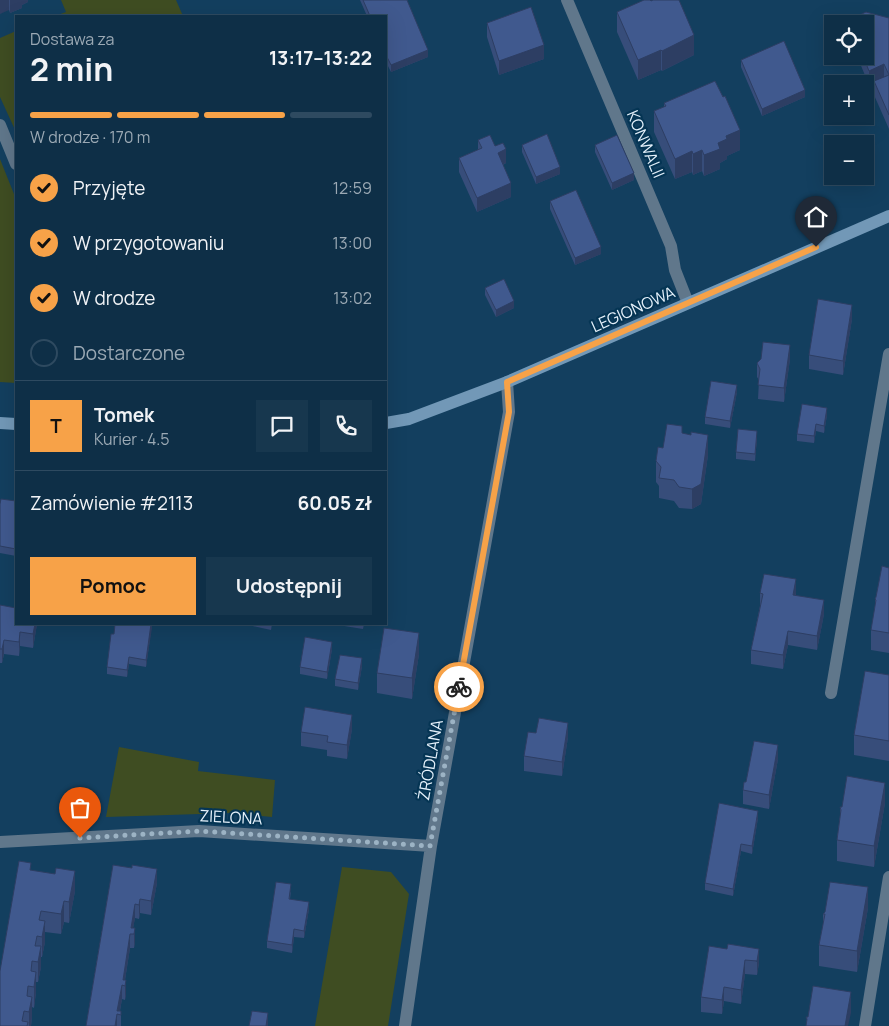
<!DOCTYPE html>
<html lang="pl">
<meta charset="utf-8">
<style>
body{margin:0;font-family:Manrope,sans-serif;background:#17374e;color:#f1f3f6;height:100vh;display:flex;flex-direction:column;font-size:19px;white-space:nowrap}
*{box-sizing:border-box;margin:0}
p{font-size:16px;color:#9ba9b4}
.icon{flex:none;width:28px;height:28px;fill:none;stroke:currentColor;stroke-width:2;stroke-linecap:round;stroke-linejoin:round}
.map{position:relative;flex:1;overflow:hidden}
.panel{position:absolute;left:15px;top:15px;width:372px;height:610px;display:flex;flex-direction:column;background:#0e2f47;border-radius:0px;box-shadow:0 5px 20px #0002,0 0 0 1px #2e4a60}
.panel>*{flex:none}
.buttons{position:absolute;left:824px;top:15px;display:grid;gap:10px}
.buttons a{display:grid;place-items:center;width:50px;height:50px;border-radius:0px;background:#0e2f47;box-shadow:0 5px 20px #0002,0 0 0 1px #2e4a60;font-size:25px}
.pin{position:absolute;display:grid;place-items:center;width:42px;height:42px;color:#fff;margin:-51px -21px;border-radius:50% 50% 50% 0;rotate:-45deg;box-shadow:0 0 5px #0007}
.pin .icon{rotate:45deg}
.courier{position:absolute;display:grid;place-items:center;width:50px;height:50px;margin:-25px;border:4px solid #f7a248;border-radius:50%;background:#fff;color:#222;box-shadow:0 1px 6px #0007}
.head em{font-style:normal;font-weight:700}
.head div{display:flex;flex-direction:column-reverse}
.head{display:flex;align-items:center;justify-content:space-between;height:85px;padding:0 15px}
h1{font-size:32px;font-weight:700;line-height:38px}
.bar{display:grid;grid-template-columns:repeat(4,1fr);gap:8px 5px;align-content:center;height:60px;padding:0 15px}
.bar i{height:6px;border-radius:4px;background:#2e4a60}
.bar .current{background:#f7a248}
.bar p{grid-column:span 4}
.line{display:flex;align-items:center;gap:12px;padding:0 15px;border-top:1px solid #2e4a60}
.line div{flex:1}
.round{display:grid;place-items:center;flex:none;width:52px;height:52px;border-radius:0px;background:#17374e}
ol{padding:0 15px;list-style:none}
li{display:flex;align-items:center;gap:15px;height:55px}
li p{margin-inline-start:auto}
li .icon{padding:5px;border-radius:50%;background:#f7a248;color:#111;stroke-width:4}
li:last-child{color:#9ba9b4}
li i{width:28px;height:28px;border:2px solid #2e4a60;border-radius:50%}
.action{display:flex;gap:10px;margin-top:auto;padding:10px 15px}
.action a{flex:1;height:58px;border-radius:0px;background:#f7a248;color:#111;font-size:20px;font-weight:700;line-height:58px;text-align:center}
.action a+a{background:#17374e;color:#f1f3f6}
.map>svg:first-child{display:block}
.green{fill:#3f4d22}
.lines{fill:none;stroke-linecap:round;stroke-linejoin:round}
.service{stroke:#60778b;stroke-width:12}
.minor{stroke:#60778b;stroke-width:12}
.secondary{stroke:#7298b7;stroke-width:12}
.wall{fill:#374d7a}
.shaded-wall{fill:#2d3e63}
.building{fill:#40598e;stroke:#2d3e63}
.done{stroke:#9cb3c4;stroke-width:5;stroke-dasharray:0 9}
.route{stroke:#f7a248;stroke-width:6}
.labels{text-anchor:middle;stroke-width:4.5;stroke-linejoin:round;paint-order:stroke}
.street-label{font-size:16px;fill:#e5f1fb;stroke:#053554}
</style>
<div class="map">
<svg width="889" height="1026" viewBox="0 0 889 1026">
<rect width="100%" height="100%" fill="#133f5f"/>
<path class="green" d="M61,0H176L183,16H55L66,12Z
M16,31V132L0,97V38Z
M0,159L16,199V383L0,382Z
M119,747L199,762L198,771L275,780L272,817L231,813L106,817Z
M342,867L391,872L409,894L388,1026H315Z"/>
<g class="lines">
<path class="service" d="M831,693L889,354"/>
<path class="minor" d="M567,0L671,246L675,270L688,303
M0,125L16,164
M0,842L199,831L431,846
M405,1026L431,846L509,412L507,382
M865,1026L889,877"/>
<path class="secondary" d="M0,423L16,424
M386,423L409,419L507,382L889,216"/>
</g>
<path class="wall" d="M0,0H28V2L22,5V8L10,13L9,10Z
M360,0H407L428,57L391,72L386,62V16H367Z
M617,12L694,55L662,71L661,70L638,80L617,32Z
M889,18V129L874,95V82L869,85L857,56H865V24H847V21Z
M487,23L544,59L499,75L487,37Z
M741,60L805,97L762,116L741,67Z
M664,103L740,150L727,156V159L720,163V169L704,176L702,171L693,175L692,172L675,179L654,132V111L664,107Z
M478,140L495,146L506,163L503,165L511,197L477,212L459,172V158L478,150Z
M522,145L560,174L536,184L522,152Z
M595,145L634,180L612,190L595,152Z
M550,201L601,254L575,265L550,209Z
M485,288L514,308L496,317L485,295Z
M852,319L843,375L809,369V355Z
M790,359L784,402L758,399L759,380L757,377V363Z
M737,392L730,428L705,424V417Z
M827,415L824,433L816,431L814,443L797,441V434Z
M682,433L708,455L701,504L692,509L679,508L674,501L659,498V486L656,482V461L663,448Z
M757,438L755,461L736,459V452Z
M16,501V556L0,553V504Z
M889,568V653L871,650V630L875,610V599L876,597Z
M760,593H796V596L824,614L817,650L788,645L783,669L751,664V650L760,606Z
M0,605L16,624H37L33,648L20,646L19,656L4,654L2,663H0Z
M152,624L146,667L129,664L127,677L107,674V667L114,634Z
M243,624H272L271,630Z
M332,624H364L363,629Z
M332,649L327,679L300,674V667Z
M419,654L412,699L377,693V673Z
M362,666L358,690L335,686V679Z
M889,675V761L854,755V735Z
M352,729L347,759L327,756V750L301,746V732Z
M536,733L568,737L562,776L524,771V756Z
M778,759L769,809L743,804V790L746,782Z
M885,803L874,867L837,861V840L840,816V807Z
M758,818L752,854L741,851L733,896L705,890V883Z
M113,865L157,883L151,915L140,913L139,919L135,918L133,928L135,942L134,948H130L125,980L126,994L125,1000L122,999L120,1011H121V1026H86Z
M31,870L75,891L69,923L64,922L61,934L45,932V942L42,957H41V967L38,982H36V992L34,1008L32,1007V1017L31,1026H0Z
M291,891L290,899L309,909L304,938L294,937L292,953L267,948V941Z
M868,908L857,972L819,966V945L823,927V914Z
M728,944L759,963L757,975L745,974L741,1004L724,1001L722,1014L701,1012V997L727,949Z"/>
<path class="shaded-wall" d="M0,0H9V10L0,14Z
M10,0H28V2L22,5V8L10,13Z
M694,35V55L662,71V51Z
M544,45V59L499,75V61Z
M428,50V57L391,72V65Z
M661,50V70L638,80V60Z
M884,64V78L869,85V71Z
M805,90V97L762,116V109Z
M740,130V150L727,156V159L720,163V169L704,176V155L726,136Z
M506,149V163L498,167V153Z
M702,150V171L693,175V154Z
M692,151V172L675,179V159Z
M560,167V174L536,184V177Z
M634,173V180L612,190V183Z
M511,183V197L477,212V198Z
M601,247V254L575,265V258Z
M514,301V308L496,317V310Z
M852,305V319L843,375V361Z
M790,345V359L784,402V388Z
M737,385V392L730,428V421Z
M827,408V415L824,433V426Z
M816,424V431L814,443V436Z
M757,431V438L755,461V454Z
M708,435V455L701,504L692,509V489Z
M796,579V593L793,609V595Z
M824,600V614L817,650V636Z
M35,624H37L33,648V634Z
M151,624L152,628L146,667V660Z
M788,631V645L783,669V655Z
M20,632V646L19,656V642Z
M419,633V654L412,699V678Z
M4,640V654L2,663V649Z
M332,642V649L327,679V672Z
M129,657V664L127,677V670Z
M362,658V666L358,690V683Z
M352,715V729L347,759V745Z
M568,723V737L562,776V762Z
M778,745V759L769,809V795Z
M885,783V803L874,867V846Z
M758,811V818L752,854V846Z
M741,844V851L733,896V889Z
M157,869V883L151,915V901Z
M75,871V891L69,923V902Z
M868,887V908L857,972V951Z
M140,899V913L139,919V905Z
M64,901V922L61,934V914Z
M309,902V909L304,938V931Z
M135,904V918L132,934L131,928Z
M45,921V942L42,957V937Z
M135,928V942L134,948V934Z
M294,929V937L292,953V945Z
M130,934V948L124,986L123,980Z
M41,946V967L38,982V962Z
M759,949V963L757,975V961Z
M745,960V974L741,1004V990Z
M36,972V992L34,1008V987Z
M126,980V994L125,1000V986Z
M122,985V999L119,1015L117,1011Z
M724,987V1001L722,1014V1000Z
M851,992V1013L848,1026H845Z
M32,997V1017L31,1026H29V1012Z
M268,1013V1026H266Z
M117,1014V1026H115Z"/>
<path class="building" d="M363,0H407L428,50L391,65L386,55V16H370Z
M644,0H650L651,1L653,0H679L694,35L662,51L661,50L638,60L617,12Z
M531,7L544,45L499,61L487,23Z
M866,12L889,18V115L874,81L889,75L884,64L869,71L863,56H865V24H848L847,21Z
M784,41L805,90L762,109L741,60Z
M715,81L723,97L725,96L740,130L726,136L727,139L718,143L720,149L704,155L702,150L693,154L692,151L675,159L654,111L666,106L664,103Z
M547,134L560,167L536,177L522,145Z
M490,135L495,146L503,143L506,149L498,153L511,183L477,198L459,158L482,148L478,140Z
M617,135L634,173L612,183L595,145Z
M576,190L601,247L575,258L550,201Z
M504,279L514,301L496,310L485,288Z
M818,299L852,305L843,361L809,355Z
M763,342L790,345L784,388L758,385L760,369L757,363L761,359Z
M711,381L737,385L730,421L705,417Z
M802,404L827,408L824,426L816,424L814,436L797,434Z
M667,424L682,426V433L691,435V432L708,435L701,484L692,489L679,487L674,480L659,478L661,467L656,461L658,447L663,448Z
M738,429L757,431L755,454L736,452Z
M1,499L16,501V549L0,546V504Z
M882,566L889,568V633L871,630L876,600L875,599L876,597Z
M764,574L796,579L793,595L824,600L817,636L788,631L783,655L751,650L763,594L760,593Z
M0,605L16,608V624H35L33,634L20,632L19,642L4,640L2,649H0Z
M115,624H151L146,660L129,657L127,670L107,667L111,634H114Z
M384,628L419,633L412,678L377,673Z
M305,637L332,642L327,672L300,667Z
M340,655L362,658L358,683L335,679Z
M865,671L889,675V741L854,735Z
M305,707L352,715L347,745L327,742L328,736L301,732Z
M539,718L568,723L562,762L524,756L528,732L536,733Z
M754,741L778,745L769,795L743,790L744,782H746Z
M847,776L885,783L874,846L837,840L841,810L840,807H842Z
M719,803L758,811L752,846L741,844L733,889L705,883Z
M19,861L31,863L30,870L55,874L56,868L75,871L69,902L64,901L61,914L41,911L39,920L45,921L42,937L37,936L35,946H41L38,962L32,961L31,971L36,972L34,987L28,986L27,996L32,997L29,1012L24,1011L22,1021L28,1022L27,1026H0V971Z
M113,865L132,868V865L157,869L151,901L140,899L139,905L135,904L131,928H135L134,934H130L123,980H126L125,986L122,985L117,1011H121V1015L117,1014L115,1026H86Z
M276,882L291,884L289,899L309,902L304,931L294,929L292,945L267,941Z
M830,882L868,887L857,951L819,945L825,914H823L825,912Z
M728,944L759,949L757,961L745,960L741,990L724,987L722,1000L701,997L709,946L727,949Z
M813,986L851,992L845,1026H806L807,1019L806,1017H808Z
M252,1011L268,1013L266,1026H249Z"/>
<g class="lines">
<path class="done" d="M80,838L199,831L430,846L459,687"/>
<path class="route" d="M459,687L509,412L507,382L816,247"/>
</g>
<g class="labels">
<g class="street-label">
<text transform="translate(646 144) rotate(67)" y="6">KONWALII</text>
<text transform="translate(633 309) rotate(-24)" y="6">LEGIONOWA</text>
<text transform="translate(430 760) rotate(-80)" y="6">ŹRÓDLANA</text>
<text transform="translate(231 817) rotate(3)" y="6">ZIELONA</text>
</g>
</g>
</svg>
<div class="buttons">
<a><svg class="icon" aria-label="locate" viewBox="0 0 24 24"><circle cx="12" cy="12" r="6"/><path d="M12 2v4M12 18v4M2 12h4M18 12h4"/></svg></a>
<a>+</a>
<a>−</a>
</div>
<div class="pin" style="left:80px;top:838px;background:#ea580c"><svg class="icon" aria-label="bag" viewBox="0 0 24 24"><path d="M5 8h14l-1 12H6zM9 8a3 3 0 0 1 6 0"/></svg></div>
<div class="pin" style="left:816px;top:247px;background:#1f2937"><svg class="icon" aria-label="home" viewBox="0 0 24 24"><path d="M3 11l9-7 9 7M6 9v11h12V9"/></svg></div>
<div class="courier" style="left:459px;top:687px"><svg class="icon" aria-label="bike" viewBox="0 0 24 24"><circle cx="6" cy="16" r="4"/><circle cx="18" cy="16" r="4"/><path d="M6 16l4-8h5l3 8M10 8l3 8H6M13 5h3"/></svg></div>
<section class="panel">
<div class="head"><div><h1>2 min</h1><p>Dostawa za</p></div><em>13:17–13:22</em></div>
<div class="bar"><i class="current"></i><i class="current"></i><i class="current"></i><i></i><p>W drodze · 170 m</p></div>
<ol>
<li><svg class="icon" aria-label="check" viewBox="0 0 24 24"><path d="M5 12l5 5 9-10"/></svg>Przyjęte<p>12:59</p></li>
<li><svg class="icon" aria-label="check" viewBox="0 0 24 24"><path d="M5 12l5 5 9-10"/></svg>W przygotowaniu<p>13:00</p></li>
<li><svg class="icon" aria-label="check" viewBox="0 0 24 24"><path d="M5 12l5 5 9-10"/></svg>W drodze<p>13:02</p></li>
<li><i></i>Dostarczone</li>
</ol>
<div class="line" style="height:90px"><b class="round" style="background:#f7a248;color:#111">T</b><div><b>Tomek</b><p>Kurier · 4.5</p></div><a class="round"><svg class="icon" aria-label="chat" viewBox="0 0 24 24"><path d="M4 5h16v11H9l-5 4z"/></svg></a><a class="round"><svg class="icon" aria-label="phone" viewBox="0 0 24 24"><path d="M5 4h4l2 5-3 2q2 4 5 5l2-3 5 2v4C11 20 4 13 5 4z"/></svg></a></div>
<div class="line" style="height:65px"><div>Zamówienie #2113</div><b>60.05 zł</b></div>
<div class="action"><a>Pomoc</a><a>Udostępnij</a></div>
</section>
</div>
